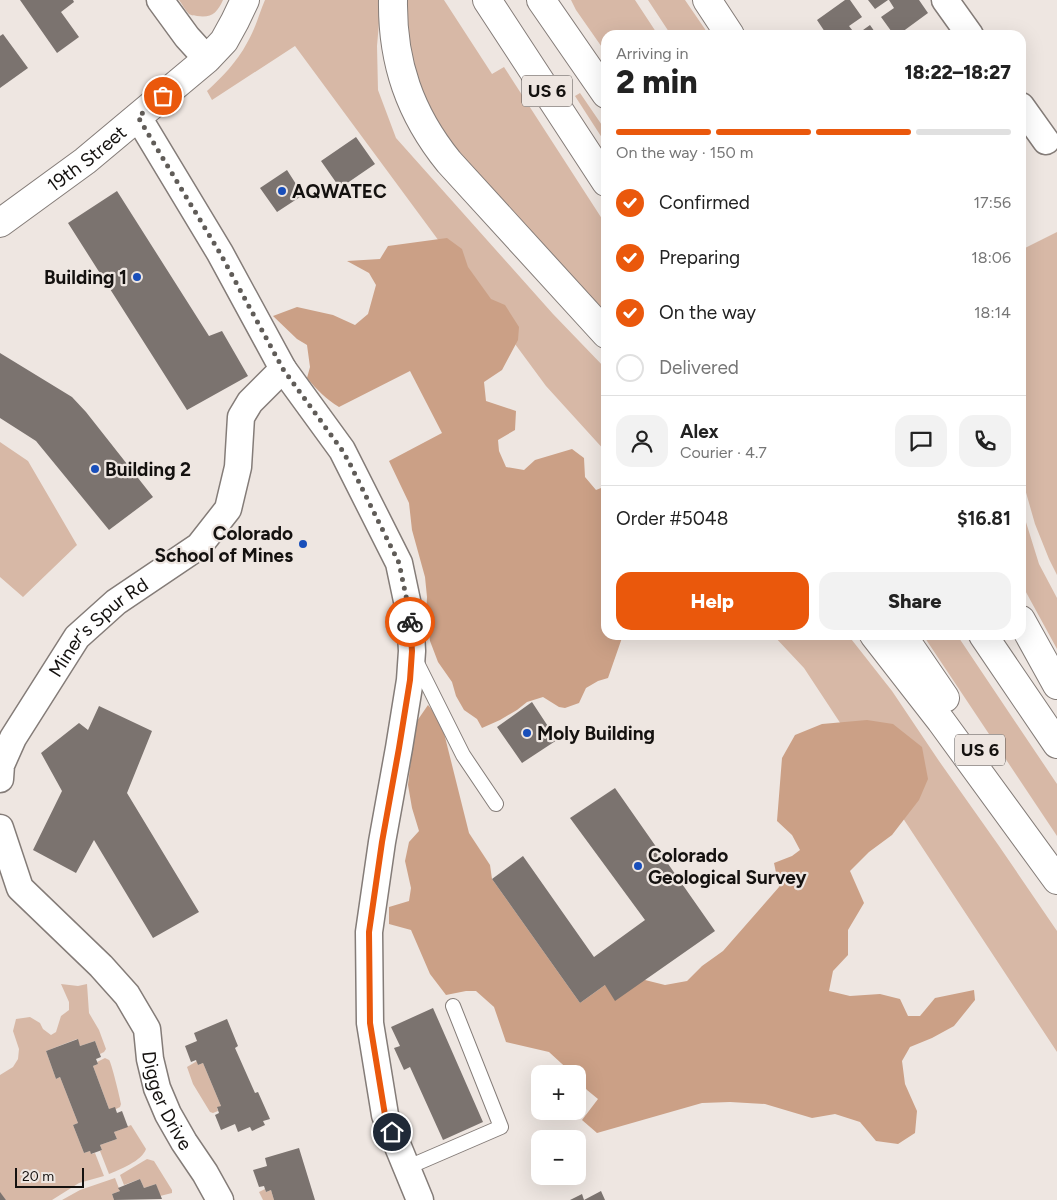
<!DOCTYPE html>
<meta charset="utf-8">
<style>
body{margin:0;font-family:Figtree,sans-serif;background:#f2f2f2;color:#222;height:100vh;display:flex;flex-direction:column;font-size:19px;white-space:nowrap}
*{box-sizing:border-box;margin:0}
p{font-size:16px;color:#767676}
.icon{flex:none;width:28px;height:28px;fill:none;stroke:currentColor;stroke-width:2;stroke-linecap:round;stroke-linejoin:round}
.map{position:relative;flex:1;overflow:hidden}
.details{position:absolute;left:601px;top:30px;width:425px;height:610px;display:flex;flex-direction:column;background:#fff;border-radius:15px;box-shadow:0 5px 20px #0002}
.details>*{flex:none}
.controls{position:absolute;left:531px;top:1065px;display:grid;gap:10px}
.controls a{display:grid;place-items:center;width:55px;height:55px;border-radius:10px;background:#fff;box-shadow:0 5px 20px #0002;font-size:25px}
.scale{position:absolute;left:15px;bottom:12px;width:69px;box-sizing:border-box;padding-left:5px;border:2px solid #14110f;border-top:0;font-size:14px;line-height:18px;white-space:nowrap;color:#14110f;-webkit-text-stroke:4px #eee6e1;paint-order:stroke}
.pin{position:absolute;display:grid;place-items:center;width:42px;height:42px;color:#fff;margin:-21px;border:2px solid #fff;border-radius:50%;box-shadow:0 1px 5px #0007}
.courier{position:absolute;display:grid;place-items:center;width:50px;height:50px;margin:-25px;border:4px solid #ea580c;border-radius:50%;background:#fff;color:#222;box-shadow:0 1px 6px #0007}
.summary em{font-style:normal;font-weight:800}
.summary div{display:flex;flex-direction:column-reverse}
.summary{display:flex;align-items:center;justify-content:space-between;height:85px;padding:0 15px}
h1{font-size:32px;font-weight:800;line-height:38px}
.bar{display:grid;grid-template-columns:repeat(4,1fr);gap:8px 5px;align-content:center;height:60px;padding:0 15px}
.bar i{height:6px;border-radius:4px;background:#e0e0e0}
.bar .on{background:#ea580c}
.bar p{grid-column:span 4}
.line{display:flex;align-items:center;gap:12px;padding:0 15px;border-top:1px solid #e0e0e0}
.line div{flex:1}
.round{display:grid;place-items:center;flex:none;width:52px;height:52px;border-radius:15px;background:#f2f2f2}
ol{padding:0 15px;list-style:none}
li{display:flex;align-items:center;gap:15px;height:55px}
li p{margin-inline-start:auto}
li .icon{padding:5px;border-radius:50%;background:#ea580c;color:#fff;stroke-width:4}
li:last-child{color:#767676}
li i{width:28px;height:28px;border:2px solid #e0e0e0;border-radius:50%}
.action{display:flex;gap:10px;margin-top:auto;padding:10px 15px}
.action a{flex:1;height:58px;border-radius:15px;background:#ea580c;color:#fff;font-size:20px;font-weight:800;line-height:58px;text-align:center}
.action a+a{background:#f2f2f2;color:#222}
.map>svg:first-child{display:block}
.green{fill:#d7b8a6}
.forest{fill:#cba086}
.building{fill:#7b736f}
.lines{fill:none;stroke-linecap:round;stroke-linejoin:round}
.service-casing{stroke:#847c78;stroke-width:16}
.minor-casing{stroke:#847c78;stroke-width:29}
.tertiary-casing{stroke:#847c78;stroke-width:30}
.trunk-casing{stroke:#847c78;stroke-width:30}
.service{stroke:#fff;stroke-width:14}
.minor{stroke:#fff;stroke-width:26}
.tertiary{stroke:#fff;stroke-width:28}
.trunk{stroke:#fff;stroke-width:28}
.done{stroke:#605c58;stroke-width:5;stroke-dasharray:0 9}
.route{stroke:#ea580c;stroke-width:6}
.poi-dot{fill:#184eba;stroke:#eee6e1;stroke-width:2}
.labels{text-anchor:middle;stroke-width:4.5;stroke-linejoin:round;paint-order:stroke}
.shield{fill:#eee6e1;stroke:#55514e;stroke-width:1}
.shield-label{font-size:18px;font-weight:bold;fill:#14110f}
.street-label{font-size:19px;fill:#14110f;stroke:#eee6e1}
.poi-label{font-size:19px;font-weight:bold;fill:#14110f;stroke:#eee6e1;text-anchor:start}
</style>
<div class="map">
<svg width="1057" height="1200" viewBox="0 0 1057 1200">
<rect width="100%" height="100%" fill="#eee6e1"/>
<path class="green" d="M179,0H223C217,13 212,18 197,16C194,15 192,16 189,14C185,10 182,4 179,0Z
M265,0H381L377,46L378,90L396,138L553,314L606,369V452L546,386L295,46L212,100L207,91C222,77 237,62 247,43C255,30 259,14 265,0Z
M403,0H444L492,74L504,67L606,225V321L448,143L409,75Z
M571,0H635L658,35H606V53L576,10Z
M648,0H685L709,35H671Z
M580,93L606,131V144L575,96Z
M1057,232V575L1049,559L1035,524L1021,475V250Z
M0,442L28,461L77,545L23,597L0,577Z
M1021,506L1039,564L1057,598V649L1021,583Z
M773,635H848L892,691L939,761L999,846L1057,931V1052L804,668Z
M923,635H957L1057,784V836Z
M61,984L78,986L87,984L89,1013L99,1030L106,1049L104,1052L100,1054L95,1041L80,1046L77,1039L46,1051L56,1079L60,1077L78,1123L73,1125L84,1153L90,1151L92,1154L95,1153L104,1176L79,1183L52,1200H6L1,1194H0V1075L13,1067L18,1059L19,1049L13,1031L16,1019L30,1017L40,1023L43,1029L51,1035L56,1032L61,1016L69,1010V1002Z
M105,1058C106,1059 108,1059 109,1060C111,1061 120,1098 121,1104L120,1107L116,1109H109L93,1066L98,1064L97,1062Z
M197,1061L198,1065L203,1063L221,1106L217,1108L218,1111L213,1113L210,1112L193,1084L187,1067Z
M131,1125L146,1149C142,1161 119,1170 109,1174L100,1151L102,1150L100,1145L117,1139L114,1132Z
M147,1159L154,1161L172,1190V1193L160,1196L156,1184L144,1188L140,1179L124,1185L120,1175Z
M115,1178L120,1191L112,1194L114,1200H62L80,1190Z
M265,1189L266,1192L271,1190L274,1200H263L259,1192Z"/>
<path class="forest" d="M447,238L462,249L468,267L491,299L505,305L519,327L518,340L502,370L484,382L486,401L516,411L515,430L498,440L499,451L506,467L524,470L535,460L572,449L584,458L585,477L596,490L606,486V635H623L608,678L598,681L586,688L579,703L565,708L559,707L543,697L527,702L517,710L500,720L482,728L477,719L464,710L456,696L452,682L438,662L430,641L426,615L427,597L425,577L412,530L409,503L389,461L442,433L410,371L339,407C326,399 317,390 307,378L310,367L307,345L297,339L273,316L297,307L333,315L355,325L368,314L376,285L369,273L347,261L380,259L388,246Z
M428,705L441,721L469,833L490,865L492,879L580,1003L605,985L645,980L665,985L687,981L702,966L723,951L779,887L774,863L792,856L800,850L792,835L777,821L782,758L795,735L822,724L867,720L893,724L922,747L928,779L919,800L892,835L869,852L850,871L864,903L848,930V955L833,971L829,991L850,996L880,994L900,999L908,1016H920L935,998L974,990L975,1000L954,1026L932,1038L910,1047L902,1061L905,1084L917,1111L915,1133L898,1144L876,1141L860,1122L835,1114L812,1118L765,1104L730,1102L702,1103L597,1133L582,1120L598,1099L587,1090L578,1079V1074H573L549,1052L506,1042L494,1007L476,991H466L446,995L430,974L411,930L389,924V907L409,901L411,888L405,861L409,842L419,831L412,808L408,785L412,749L417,721Z"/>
<path class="building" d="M20,0H73L74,2L61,12L79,37L57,53Z
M845,0H850L862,17L849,26L856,35H827L817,20Z
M868,0H888L875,9Z
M889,0H919L928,13L898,35H894L881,17L894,8Z
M870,25L877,35H856Z
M3,34L28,68L0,88V36Z
M356,137L375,164L340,188L321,161Z
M287,170L303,195L277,212L260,188Z
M117,191L209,336L222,331L248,376L187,410L68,223Z
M0,353L72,397L86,412L153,497L109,530L36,441L0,418Z
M532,702L557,740L522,763L497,727Z
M99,706L152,731L127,793L199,912L153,938L94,840L76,873L33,850L62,791L41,753L79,723L88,730Z
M615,788L715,931L615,1001L605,985L580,1003L492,879L523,856L594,957L645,920L570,818Z
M433,1008L483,1122L443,1140L410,1067L404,1070L394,1048L400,1046L391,1027Z
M227,1019L238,1046L235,1048L255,1093L258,1092L270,1119L263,1121L265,1125L252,1131L250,1127L238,1132L235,1124L221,1130L215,1115L219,1113L217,1107L221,1106L203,1063L198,1065L196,1060L191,1062L185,1046L197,1041L194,1033Z
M78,1039L80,1046L95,1041L101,1057L96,1059L98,1064L93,1066L109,1109L115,1107L117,1113L122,1111L128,1127L114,1132L117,1139L100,1145L102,1150L91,1154L90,1151L84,1153L73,1125L78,1123L60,1077L56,1079L46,1051Z
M299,1148L315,1200H274L271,1190L266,1192L264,1186L259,1187L253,1170L267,1166L265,1158Z
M140,1179L144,1188L156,1184L162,1199L114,1200L112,1194L120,1191L118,1188Z
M601,1191L605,1200H570L582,1194L584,1200Z
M0,1192L6,1200H0Z"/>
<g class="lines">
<defs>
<path id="service" d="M415,659L463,755L496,804
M406,1168L501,1127L453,1006"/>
<g id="minor">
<path d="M160,0L187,37L207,59"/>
<path d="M945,0L970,35"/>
<path d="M1021,106L1046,141"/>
<path d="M138,117L220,253L283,369L342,450L399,563L410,615L412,651L410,680L399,748L382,842L369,932L370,1023L385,1115L420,1200"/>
<path id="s1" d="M0,779L1,765L13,738L77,637L116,602L199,546L228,509L238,467L241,417L250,402L283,369"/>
<path id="s2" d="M0,828L20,888L101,966L127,995L147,1029L150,1059L157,1088L168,1114L184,1142L205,1173L220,1200"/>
</g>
<g id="tertiary">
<path id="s3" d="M0,223L85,161L207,59L224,41L235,21L245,0"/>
</g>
<path id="trunk" d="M393,0C392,62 410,114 449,162L606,334
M487,0L606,182
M541,0L606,94
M707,0L730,35
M1021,620L1057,685
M874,635L941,721L1057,880
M902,635L945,698
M983,635L1057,744"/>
</defs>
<use href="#service" class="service-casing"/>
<use href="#minor" class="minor-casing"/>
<use href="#tertiary" class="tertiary-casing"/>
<use href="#trunk" class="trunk-casing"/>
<use href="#service" class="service"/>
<use href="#minor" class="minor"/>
<use href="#tertiary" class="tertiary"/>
<use href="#trunk" class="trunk"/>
</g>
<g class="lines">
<path class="done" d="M163,96L138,117L220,253L283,369L342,450L349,462L399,563L410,615V622"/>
<path class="route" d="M392,1132L385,1115L370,1023L369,932L382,842L399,748L410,680L412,651L410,622"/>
</g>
<g class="poi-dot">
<circle cx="282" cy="191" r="5"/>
<circle cx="137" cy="277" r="5"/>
<circle cx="95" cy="469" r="5"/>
<circle cx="303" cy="544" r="5"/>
<circle cx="527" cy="733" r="5"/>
<circle cx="638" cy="866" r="5"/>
</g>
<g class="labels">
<g class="shield">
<rect x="522" y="75.5" width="50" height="31" rx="4"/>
<rect x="955" y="734.5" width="50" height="31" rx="4"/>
</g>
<g class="shield-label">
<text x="547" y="97">US 6</text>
<text x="980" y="756">US 6</text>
</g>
<g class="street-label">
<text dy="7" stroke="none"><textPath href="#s3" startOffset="108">19th Street</textPath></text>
<text dy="7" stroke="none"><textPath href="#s1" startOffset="185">Miner's Spur Rd</textPath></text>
<text dy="7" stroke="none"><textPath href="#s2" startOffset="329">Digger Drive</textPath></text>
</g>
<g class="poi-label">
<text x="292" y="198">AQWATEC</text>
<text x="127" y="284" text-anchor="end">Building 1</text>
<text x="105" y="476">Building 2</text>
<text x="293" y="540" text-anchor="end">Colorado<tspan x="293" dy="22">School of Mines</tspan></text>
<text x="537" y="740">Moly Building</text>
<text x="648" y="862">Colorado<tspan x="648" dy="22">Geological Survey</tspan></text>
</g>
</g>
</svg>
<div class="controls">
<a>+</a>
<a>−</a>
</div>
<div class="scale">20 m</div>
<div class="pin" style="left:163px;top:96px;background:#ea580c"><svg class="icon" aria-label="bag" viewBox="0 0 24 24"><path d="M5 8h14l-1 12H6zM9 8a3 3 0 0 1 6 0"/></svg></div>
<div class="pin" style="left:392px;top:1132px;background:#1f2937"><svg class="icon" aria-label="home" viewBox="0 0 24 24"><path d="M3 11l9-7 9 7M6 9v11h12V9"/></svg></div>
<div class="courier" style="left:410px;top:622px"><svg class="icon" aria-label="bike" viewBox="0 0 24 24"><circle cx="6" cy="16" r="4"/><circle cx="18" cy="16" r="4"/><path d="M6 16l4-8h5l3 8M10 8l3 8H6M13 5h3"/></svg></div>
<section class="details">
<div class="summary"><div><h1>2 min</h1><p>Arriving in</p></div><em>18:22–18:27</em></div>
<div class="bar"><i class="on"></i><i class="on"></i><i class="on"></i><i></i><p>On the way · 150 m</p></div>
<ol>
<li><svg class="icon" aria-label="check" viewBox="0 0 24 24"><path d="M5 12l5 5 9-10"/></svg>Confirmed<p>17:56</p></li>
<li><svg class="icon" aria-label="check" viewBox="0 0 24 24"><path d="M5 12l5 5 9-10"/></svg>Preparing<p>18:06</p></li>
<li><svg class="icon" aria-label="check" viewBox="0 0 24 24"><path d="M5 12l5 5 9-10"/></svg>On the way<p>18:14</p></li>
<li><i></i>Delivered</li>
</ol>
<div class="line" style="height:90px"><a class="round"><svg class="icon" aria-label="person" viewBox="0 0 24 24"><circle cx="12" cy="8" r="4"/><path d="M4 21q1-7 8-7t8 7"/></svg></a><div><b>Alex</b><p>Courier · 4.7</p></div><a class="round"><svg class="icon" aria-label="chat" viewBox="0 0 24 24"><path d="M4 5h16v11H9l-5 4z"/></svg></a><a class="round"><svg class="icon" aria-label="phone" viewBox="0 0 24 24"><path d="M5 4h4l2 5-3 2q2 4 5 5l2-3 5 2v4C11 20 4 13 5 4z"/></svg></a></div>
<div class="line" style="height:65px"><div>Order #5048</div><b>$16.81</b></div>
<div class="action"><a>Help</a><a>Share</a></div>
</section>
</div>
